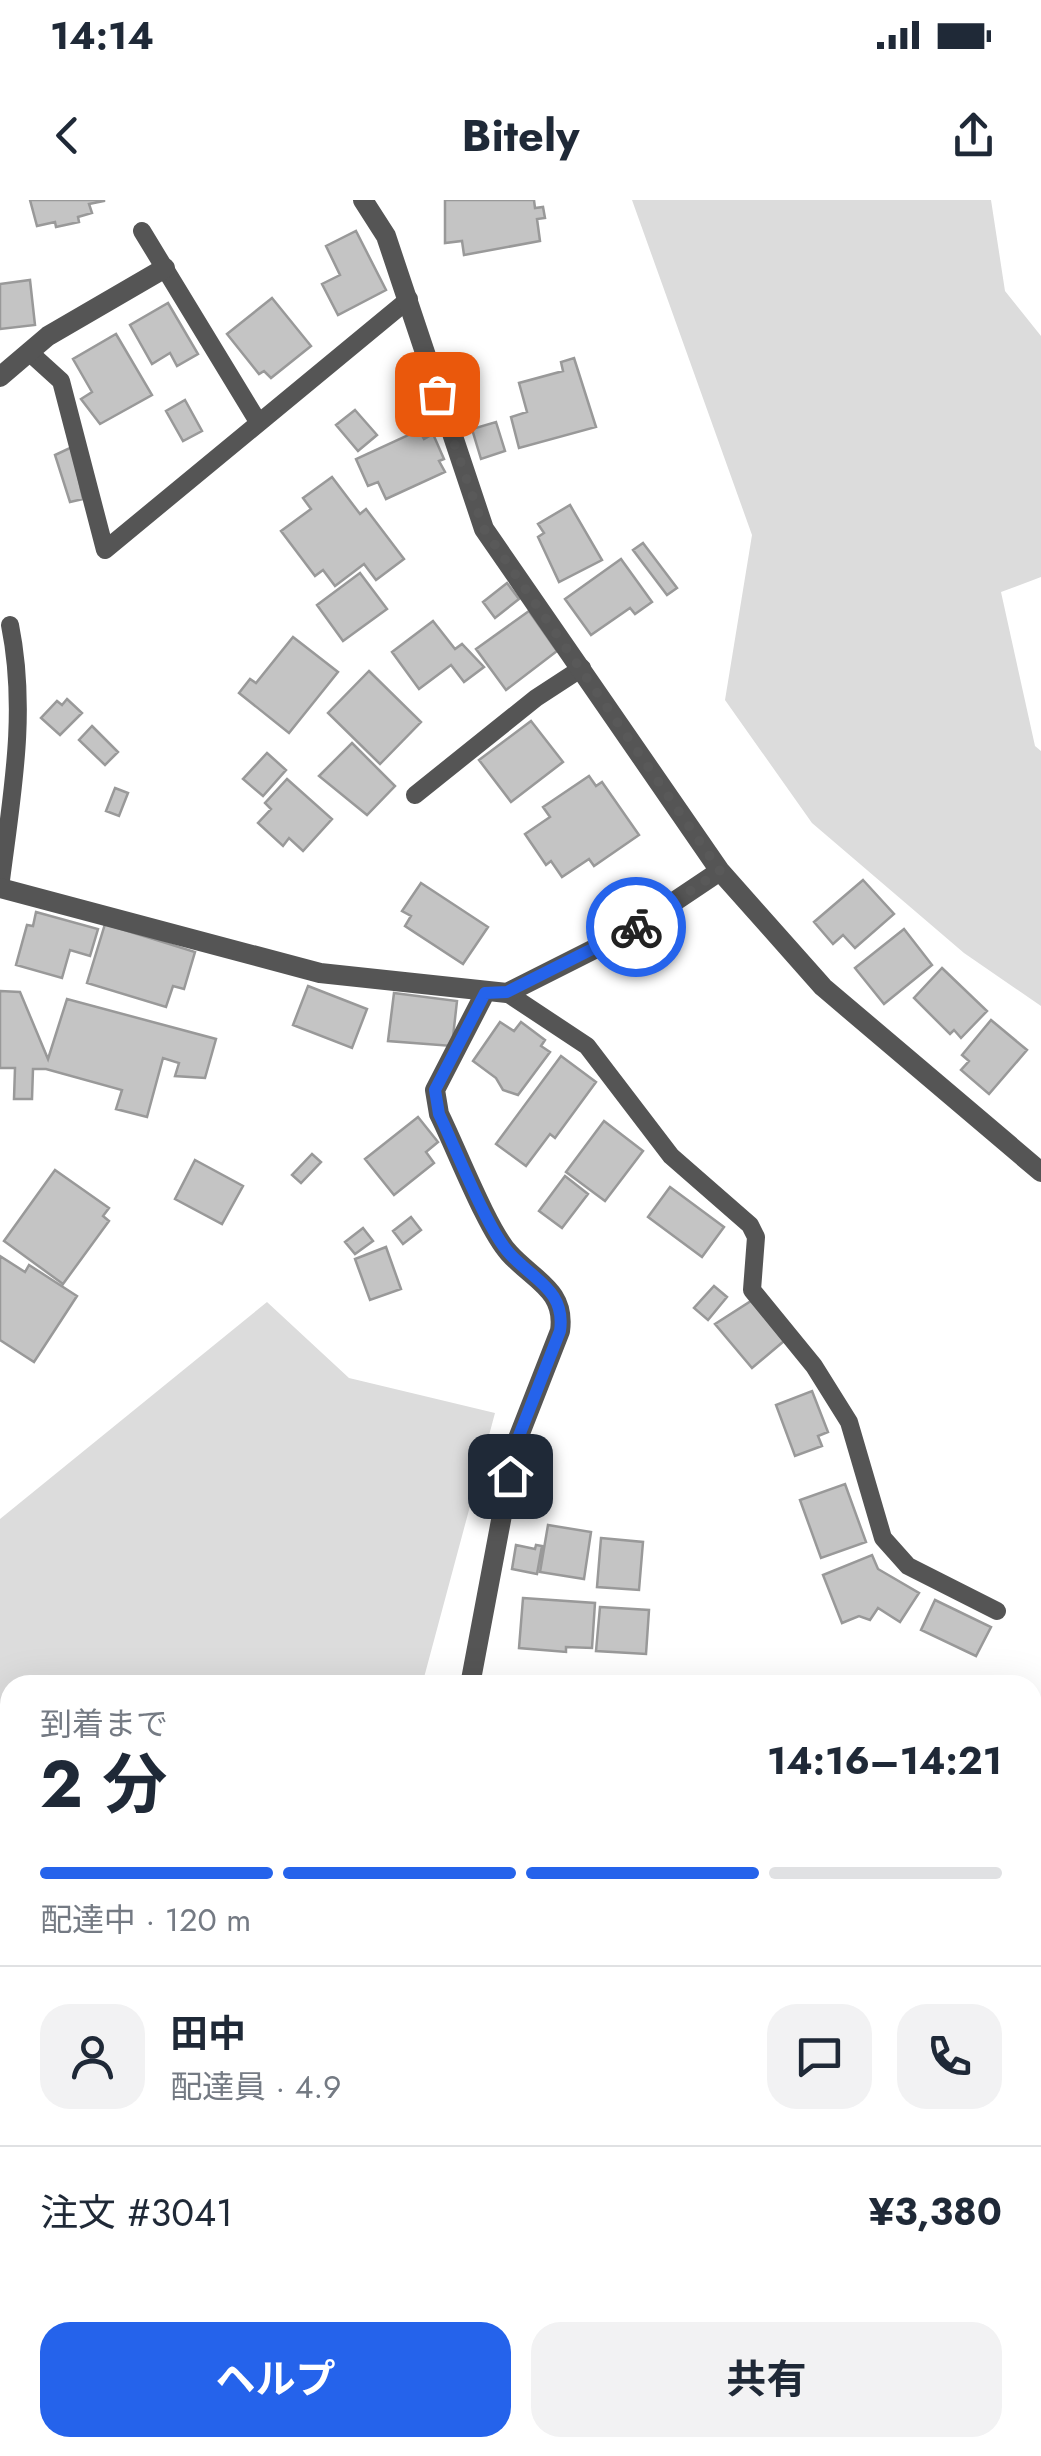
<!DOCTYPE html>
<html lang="ja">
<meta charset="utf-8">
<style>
body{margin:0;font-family:Jost,"Noto Sans JP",sans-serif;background:#f2f2f3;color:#1f2937;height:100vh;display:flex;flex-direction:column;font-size:38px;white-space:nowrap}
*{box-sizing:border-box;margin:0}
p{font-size:32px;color:#747a83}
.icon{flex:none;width:55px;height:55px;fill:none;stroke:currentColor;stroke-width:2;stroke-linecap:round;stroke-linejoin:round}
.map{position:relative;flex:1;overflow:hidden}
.sheet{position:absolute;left:0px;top:1475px;width:1042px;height:782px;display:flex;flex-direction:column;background:#fff;border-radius:30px 30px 0 0;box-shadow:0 10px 40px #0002}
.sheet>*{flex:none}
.pin{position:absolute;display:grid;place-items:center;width:85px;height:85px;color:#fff;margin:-42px;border-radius:20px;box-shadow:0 5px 15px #0006}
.courier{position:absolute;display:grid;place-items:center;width:100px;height:100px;margin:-50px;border:8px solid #2563eb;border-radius:50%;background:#fff;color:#222;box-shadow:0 2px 12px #0007}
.headline em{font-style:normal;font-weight:700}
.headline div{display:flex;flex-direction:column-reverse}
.headline{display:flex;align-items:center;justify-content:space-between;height:170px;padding:0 40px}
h1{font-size:65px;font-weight:700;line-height:75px}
.bar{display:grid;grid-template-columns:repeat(4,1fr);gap:15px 10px;align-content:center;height:120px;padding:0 40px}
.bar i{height:12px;border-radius:8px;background:#e0e1e3}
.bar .current{background:#2563eb}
.bar p{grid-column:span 4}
.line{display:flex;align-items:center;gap:25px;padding:0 40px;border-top:2px solid #e0e1e3}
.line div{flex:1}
.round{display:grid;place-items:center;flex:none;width:105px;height:105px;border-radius:30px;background:#f2f2f3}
.button{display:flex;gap:20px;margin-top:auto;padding:20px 40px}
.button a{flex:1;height:115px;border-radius:30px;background:#2563eb;color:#fff;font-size:40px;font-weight:700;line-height:115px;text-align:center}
.button a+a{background:#f2f2f3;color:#1f2937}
.status{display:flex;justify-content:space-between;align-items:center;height:70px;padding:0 50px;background:#fff;direction:ltr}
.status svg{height:28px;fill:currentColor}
header{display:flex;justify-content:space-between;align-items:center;height:130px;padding:0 40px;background:#fff;font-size:45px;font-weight:700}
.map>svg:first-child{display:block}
.green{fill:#dcdcdc}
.building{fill:#c4c4c4;stroke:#999;stroke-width:2.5}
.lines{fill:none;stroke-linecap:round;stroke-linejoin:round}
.lane{stroke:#555;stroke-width:18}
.street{stroke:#555;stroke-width:20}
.done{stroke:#595959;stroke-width:10;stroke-dasharray:0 18}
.route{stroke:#2563eb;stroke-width:12}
</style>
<div class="status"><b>14:14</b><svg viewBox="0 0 49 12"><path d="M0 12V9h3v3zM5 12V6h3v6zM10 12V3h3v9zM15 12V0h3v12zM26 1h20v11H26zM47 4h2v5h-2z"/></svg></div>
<header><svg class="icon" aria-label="back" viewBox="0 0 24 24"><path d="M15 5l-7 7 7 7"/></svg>Bitely<svg class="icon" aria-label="share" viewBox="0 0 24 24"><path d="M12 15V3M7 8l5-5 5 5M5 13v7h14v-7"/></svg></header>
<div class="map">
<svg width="1041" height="2256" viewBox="0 0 1041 2256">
<rect width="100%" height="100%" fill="#fff"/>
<path class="green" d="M632,0H991L1005,91L1041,136V377L1001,392L1035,546L1041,551V806L964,753L812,623L725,500L752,335Z
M267,1102L349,1178L495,1213L422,1485H10V2105L0,2103V1319Z
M1041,2029V2256H746L756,2248H1032V2034Z
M155,2248H525L523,2256H154Z"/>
<path class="building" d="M30,0H104V1L89,4L92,13L78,17L79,22L56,27L55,22L37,26Z
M445,0H534L535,8L543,7L545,18L537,19L540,41L464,55L462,41L445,43Z
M356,31L386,90L338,115L322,84L340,75L326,46Z
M30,80L35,125L0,129V84Z
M272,98L311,146L271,178L264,171L259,174L227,134Z
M168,103L198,154L177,166L170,153L152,164L130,125Z
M116,134L152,195L100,224L81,199L92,192L73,159Z
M574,158L596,227L519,248L511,217L527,212L519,183L563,171L561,162Z
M185,200L202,231L183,241L166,211Z
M355,210L377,235L358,251L336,225Z
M496,222L505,251L481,259L472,229Z
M419,230L424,239L433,234L444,259L439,261L445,272L386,299L378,282L368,286L356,259Z
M72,247L83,299L70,302L55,255Z
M332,277L360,314L366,309L404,359L376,380L364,364L335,386L323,370L315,376L281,331L311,309L303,298Z
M570,305L602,360L559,382L538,337L544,333L538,324Z
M643,343L677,388L667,395L633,350Z
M621,359L652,402L635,414L630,408L591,435L565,399Z
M360,373L387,409L343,441L317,405Z
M507,383L519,399L495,418L483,402Z
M529,411L557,451L506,490L476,449Z
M433,421L455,449L462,444L484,467L464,482L451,465L419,489L392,452Z
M293,437L338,472L289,533L239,493L250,479L256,483Z
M369,471L421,522L380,564L328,513Z
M67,499L82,513L60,535L41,518L57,501L62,505Z
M531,521L563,562L511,602L479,560Z
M92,526L118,552L105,565L79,540Z
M352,543L395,586L367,615L319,576Z
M267,553L286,570L263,596L243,579Z
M589,576L596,586L602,582L639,635L594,666L589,659L562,677L551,661L546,665L525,634L550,617L543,607Z
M287,579L332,619L303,651L289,638L283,646L258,623L271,609L265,603Z
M115,588L128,593L119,616L106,611Z
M863,680L894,714L855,748L843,735L833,744L814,722Z
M421,683L488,727L463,764L405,726L411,716L402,711Z
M36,712L98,729L90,756L70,750L62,778L16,765L27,725L33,726Z
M105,724L195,752L184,789L173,786L166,807L87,783Z
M904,729L932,765L884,804L855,768Z
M942,768L987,811L961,838L954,830L950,834L914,798Z
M308,786L367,809L352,848L293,825Z
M0,791L20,792L48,859L67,799L216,839L205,878L175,876L179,863L163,858L147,917L116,909L122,890L46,869H33L32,899H14L15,868H0Z
M394,793L457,801L452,846L388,841Z
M991,820L1027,850L989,894L961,870L969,861L962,855Z
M500,822L514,831L521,822L545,840L541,846L550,852L518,895L503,890L496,878L473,861Z
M561,856L596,882L555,938L550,934L526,966L496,944Z
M418,917L438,942L426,952L434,963L394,995L365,959Z
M604,921L643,951L605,1001L566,972Z
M312,954L321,962L301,983L292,975Z
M195,960L243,986L222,1024L175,999Z
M55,970L109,1008L103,1016L109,1021L63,1084L4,1041Z
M565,976L588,994L562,1028L539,1011Z
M670,987L724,1027L702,1057L648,1017Z
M411,1017L421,1030L403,1044L393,1031Z
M363,1028L373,1041L355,1054L345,1042Z
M386,1047L401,1089L370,1100L355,1059Z
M0,1056L25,1072L29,1065L77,1096L34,1162L0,1140Z
M714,1086L727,1097L708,1120L694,1108Z
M751,1101L784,1141L752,1168L715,1124Z
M812,1191L828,1232L818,1236L822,1246L795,1256L776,1205Z
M845,1284L866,1342L821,1358L800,1300Z
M548,1325L591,1332L584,1379L540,1372Z
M601,1338L643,1342L639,1390L597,1387Z
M516,1345L535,1349L536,1345L542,1346L537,1374L512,1369Z
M872,1355L878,1369L919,1393L900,1422L878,1408L870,1420L859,1416L842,1423L823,1375Z
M523,1398L595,1403L592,1448L566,1447V1452L519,1448Z
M935,1400L991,1427L976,1456L921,1430Z
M600,1407L649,1410L646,1454L596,1451Z
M0,2142L10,2143V2196L5,2195L7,2175L0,2174Z
M0,2223H10V2248H35V2256H0Z
M41,2248H89V2256H40Z"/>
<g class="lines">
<path class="lane" d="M142,31L257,220
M29,152L61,181L105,350L409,99
M415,595L536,498L582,468
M0,688C11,599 28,514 10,425
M507,793L587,846L671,956L750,1025L756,1037L752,1090L814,1166L849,1222L883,1338L908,1366L997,1411"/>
<path class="street" d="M363,0L386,36L484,329L720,671L823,787L1041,972
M0,177L48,136L165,68
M0,688L320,773L507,793L632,730L720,671
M470,1485L515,1246L560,1131C566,1090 533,1080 509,1053C487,1029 456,948 439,914L435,890L485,793
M1032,2010L1041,2006
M0,2123L10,2126
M681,2248L686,2256
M771,2256L774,2248"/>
</g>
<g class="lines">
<path class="done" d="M437,194L484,329L720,671L636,727"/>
<path class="route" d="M510,1276L515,1246L560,1131C566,1090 533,1080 509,1053C487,1029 455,947 439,914L435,890L485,793L507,792L636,727"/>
</g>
</svg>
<div class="pin" style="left:437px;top:194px;background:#ea580c"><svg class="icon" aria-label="bag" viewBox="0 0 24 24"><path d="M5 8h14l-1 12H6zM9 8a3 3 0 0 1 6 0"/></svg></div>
<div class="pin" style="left:510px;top:1276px;background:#1f2937"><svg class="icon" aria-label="home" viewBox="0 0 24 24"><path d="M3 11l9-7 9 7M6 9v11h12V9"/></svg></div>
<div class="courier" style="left:636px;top:727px"><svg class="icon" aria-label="bike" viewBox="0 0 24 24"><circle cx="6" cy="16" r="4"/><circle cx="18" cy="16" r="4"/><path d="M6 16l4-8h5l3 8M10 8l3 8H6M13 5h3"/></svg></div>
<section class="sheet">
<div class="headline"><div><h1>2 分</h1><p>到着まで</p></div><em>14:16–14:21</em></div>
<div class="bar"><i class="current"></i><i class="current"></i><i class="current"></i><i></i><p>配達中 · 120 m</p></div>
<div class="line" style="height:180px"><a class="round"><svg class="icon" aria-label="person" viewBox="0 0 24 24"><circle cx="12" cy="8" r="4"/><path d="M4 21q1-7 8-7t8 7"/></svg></a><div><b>田中</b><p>配達員 · 4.9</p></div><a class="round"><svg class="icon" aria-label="chat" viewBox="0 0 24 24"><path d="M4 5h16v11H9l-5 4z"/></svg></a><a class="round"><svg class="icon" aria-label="phone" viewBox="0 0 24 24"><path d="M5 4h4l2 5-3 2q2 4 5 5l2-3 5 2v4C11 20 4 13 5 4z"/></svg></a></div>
<div class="line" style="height:130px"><div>注文 #3041</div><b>¥3,380</b></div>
<div class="button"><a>ヘルプ</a><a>共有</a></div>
</section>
</div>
